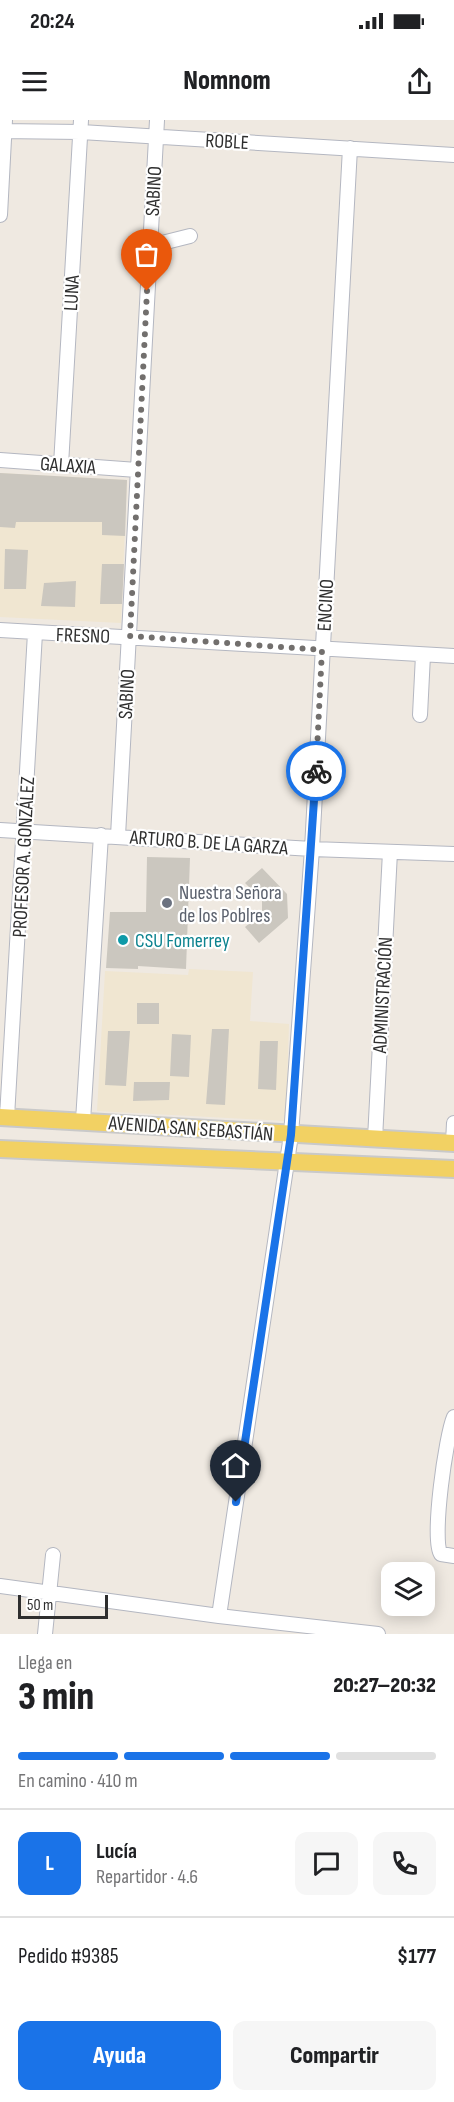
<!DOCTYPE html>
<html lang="es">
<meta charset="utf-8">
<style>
body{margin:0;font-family:"Sofia Sans Condensed",sans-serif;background:#f6f6f6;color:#202124;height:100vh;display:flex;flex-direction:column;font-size:22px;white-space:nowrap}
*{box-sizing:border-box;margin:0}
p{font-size:20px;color:#757577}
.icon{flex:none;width:33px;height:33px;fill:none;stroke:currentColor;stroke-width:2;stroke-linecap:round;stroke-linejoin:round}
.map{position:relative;height:1514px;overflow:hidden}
.panel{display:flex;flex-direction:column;background:#fff;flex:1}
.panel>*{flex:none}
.fabs{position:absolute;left:381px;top:1442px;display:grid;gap:12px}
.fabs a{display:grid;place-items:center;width:54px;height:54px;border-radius:12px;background:#fff;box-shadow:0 3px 15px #0003;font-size:30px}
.scale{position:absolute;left:18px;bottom:15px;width:90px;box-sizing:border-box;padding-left:6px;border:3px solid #2e2e2e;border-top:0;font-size:16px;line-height:21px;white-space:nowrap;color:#2e2e2e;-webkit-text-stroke:4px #fff;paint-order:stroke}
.pin{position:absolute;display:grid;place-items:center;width:51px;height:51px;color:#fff;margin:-62px -26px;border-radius:50% 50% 50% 0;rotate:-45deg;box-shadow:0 0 6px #0007}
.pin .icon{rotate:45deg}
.courier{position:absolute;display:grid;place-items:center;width:60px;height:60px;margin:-30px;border:4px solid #1a73e8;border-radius:50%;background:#fff;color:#222;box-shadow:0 2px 8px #0007}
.summary em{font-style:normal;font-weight:800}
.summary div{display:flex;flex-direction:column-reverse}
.summary{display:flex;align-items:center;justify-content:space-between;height:102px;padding:0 18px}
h1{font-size:39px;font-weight:800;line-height:45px}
.bar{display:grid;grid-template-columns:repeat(4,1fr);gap:9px 6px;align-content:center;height:72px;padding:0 18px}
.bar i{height:8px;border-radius:4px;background:#e0e0e0}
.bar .selected{background:#1a73e8}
.bar p{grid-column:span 4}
.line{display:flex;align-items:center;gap:15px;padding:0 18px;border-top:2px solid #e0e0e0}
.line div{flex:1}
.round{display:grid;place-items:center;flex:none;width:63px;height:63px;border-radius:12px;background:#f6f6f6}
.cta{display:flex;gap:12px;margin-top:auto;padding:12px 18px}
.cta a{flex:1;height:69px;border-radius:12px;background:#1a73e8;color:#fff;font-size:24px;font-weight:800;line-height:69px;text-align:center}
.cta a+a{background:#f6f6f6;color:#202124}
.status{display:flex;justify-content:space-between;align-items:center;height:42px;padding:0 30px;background:#fff;direction:ltr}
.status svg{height:16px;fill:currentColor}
header{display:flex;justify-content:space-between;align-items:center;height:78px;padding:0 18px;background:#fff;font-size:27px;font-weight:800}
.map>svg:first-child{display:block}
.education{fill:#f0e6d1}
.building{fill:#cbc7bf}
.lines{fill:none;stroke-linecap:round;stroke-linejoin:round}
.minor-casing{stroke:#b4b7c1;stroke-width:16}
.major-casing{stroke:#c9c9c9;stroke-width:20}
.minor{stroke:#fff;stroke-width:14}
.major{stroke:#f2d163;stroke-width:16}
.done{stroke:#726f6d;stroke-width:6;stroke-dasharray:0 10.8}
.route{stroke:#1a73e8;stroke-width:8}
.worship-dot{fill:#6b7280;stroke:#fff;stroke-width:2}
.culture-dot{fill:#0f9aa8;stroke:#fff;stroke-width:2}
.labels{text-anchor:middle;stroke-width:4.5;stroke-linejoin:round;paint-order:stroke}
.street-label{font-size:20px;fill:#2e2e2e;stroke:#fff}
.worship-label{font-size:20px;fill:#5b616d;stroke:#fff;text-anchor:start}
.culture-label{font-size:20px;fill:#0d838f;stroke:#fff;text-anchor:start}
</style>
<div class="status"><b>20:24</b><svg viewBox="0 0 49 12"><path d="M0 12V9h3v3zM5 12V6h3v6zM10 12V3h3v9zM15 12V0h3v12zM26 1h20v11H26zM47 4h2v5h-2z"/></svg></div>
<header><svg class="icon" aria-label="menu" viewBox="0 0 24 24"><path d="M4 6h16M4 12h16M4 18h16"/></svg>Nomnom<svg class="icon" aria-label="share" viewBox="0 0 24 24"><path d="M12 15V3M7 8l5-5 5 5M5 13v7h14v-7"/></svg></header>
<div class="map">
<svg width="454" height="1514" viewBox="0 0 454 1514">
<rect width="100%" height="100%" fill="#efe9e1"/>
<path class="education" d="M0,353L127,360L121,503L0,497Z
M189,849L253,852L250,901L289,904L286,1001L97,991L105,851L188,855Z"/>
<path class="building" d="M0,353L127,360L125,416L102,415V402H16L15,408L0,407Z
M5,429L28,430L26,469H4Z
M102,444H124L122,484H100Z
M76,461L75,487L41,486L44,463Z
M147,737L190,738L186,849L138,846V849L106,848L110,792H146Z
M262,748L287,774L288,798L259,823L245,807L262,792V780L245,763Z
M137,883H159V904H137Z
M212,909H229L225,985L206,984Z
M108,911H130L126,966L105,965Z
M172,914L191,915L189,957L170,956Z
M260,921H278L276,970L258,969Z
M134,962H170L169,980L133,981Z"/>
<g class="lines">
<defs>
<path id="minor" d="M0,11L81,12L454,35
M0,95L5,0
M150,126L190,116
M0,340L137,350
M61,345L81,0
M0,510L454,536
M420,595L423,535
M0,710L312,729L454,734
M118,716L157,0
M7,997L35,513
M83,1001L101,715
M375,1019L390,732
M453,1023L454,1003
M454,1297C446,1315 431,1421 441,1434L454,1436
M0,1466L219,1496L378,1514
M219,1496L291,1015L312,729L350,28
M45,1514L53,1435"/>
<path id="major" d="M0,997L454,1023
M0,1029L454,1049"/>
</defs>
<use href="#minor" class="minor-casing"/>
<use href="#major" class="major-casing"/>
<use href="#minor" class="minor"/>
<use href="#major" class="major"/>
</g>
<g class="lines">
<path class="done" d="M147,171L130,516L322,530L316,651"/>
<path class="route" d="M236,1382L291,1015L316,651"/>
</g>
<circle class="worship-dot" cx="167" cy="783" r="6"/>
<circle class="culture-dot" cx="123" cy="820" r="6"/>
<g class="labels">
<g class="street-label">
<text transform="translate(227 21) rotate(3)" y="7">ROBLE</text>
<text transform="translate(153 71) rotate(-87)" y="7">SABINO</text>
<text transform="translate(71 173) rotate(-87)" y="7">LUNA</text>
<text transform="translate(68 345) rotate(4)" y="7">GALAXIA</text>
<text transform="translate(325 485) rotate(-87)" y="7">ENCINO</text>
<text transform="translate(83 515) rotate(2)" y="7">FRESNO</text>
<text transform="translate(126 574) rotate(-87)" y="7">SABINO</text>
<text transform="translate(209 722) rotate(4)" y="7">ARTURO B. DE LA GARZA</text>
<text transform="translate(23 737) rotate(-87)" y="7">PROFESOR A. GONZÁLEZ</text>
<text transform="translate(382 875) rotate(-87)" y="7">ADMINISTRACIÓN</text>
<text transform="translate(191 1008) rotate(4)" y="7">AVENIDA SAN SEBASTIÁN</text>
</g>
<g class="worship-label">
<text x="179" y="779">Nuestra Señora<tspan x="179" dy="23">de los Poblres</tspan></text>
</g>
<g class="culture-label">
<text x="135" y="827">CSU Fomerrey</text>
</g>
</g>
</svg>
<div class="fabs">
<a><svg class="icon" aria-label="layers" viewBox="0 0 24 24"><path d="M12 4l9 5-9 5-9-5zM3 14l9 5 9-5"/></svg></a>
</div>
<div class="scale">50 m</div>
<div class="pin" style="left:147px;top:171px;background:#ea580c"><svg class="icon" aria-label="bag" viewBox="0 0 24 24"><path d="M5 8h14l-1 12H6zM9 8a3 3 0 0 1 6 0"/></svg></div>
<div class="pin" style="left:236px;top:1382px;background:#1f2937"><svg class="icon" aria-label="home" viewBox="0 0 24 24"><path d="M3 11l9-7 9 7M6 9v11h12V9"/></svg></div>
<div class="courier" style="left:316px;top:651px"><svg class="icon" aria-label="bike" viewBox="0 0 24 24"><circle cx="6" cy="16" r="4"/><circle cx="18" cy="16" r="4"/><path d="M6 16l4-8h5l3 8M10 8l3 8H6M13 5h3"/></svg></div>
</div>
<section class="panel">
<div class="summary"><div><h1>3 min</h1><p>Llega en</p></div><em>20:27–20:32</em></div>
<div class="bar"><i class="selected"></i><i class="selected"></i><i class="selected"></i><i></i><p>En camino · 410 m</p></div>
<div class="line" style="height:108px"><b class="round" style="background:#1a73e8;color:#fff">L</b><div><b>Lucía</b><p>Repartidor · 4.6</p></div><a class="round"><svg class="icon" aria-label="chat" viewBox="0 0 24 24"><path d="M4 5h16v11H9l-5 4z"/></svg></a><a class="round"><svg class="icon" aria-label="phone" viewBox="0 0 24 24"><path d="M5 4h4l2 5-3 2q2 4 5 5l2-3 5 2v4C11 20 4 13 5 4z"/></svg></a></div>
<div class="line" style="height:78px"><div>Pedido #9385</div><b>$177</b></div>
<div class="cta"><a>Ayuda</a><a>Compartir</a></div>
</section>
